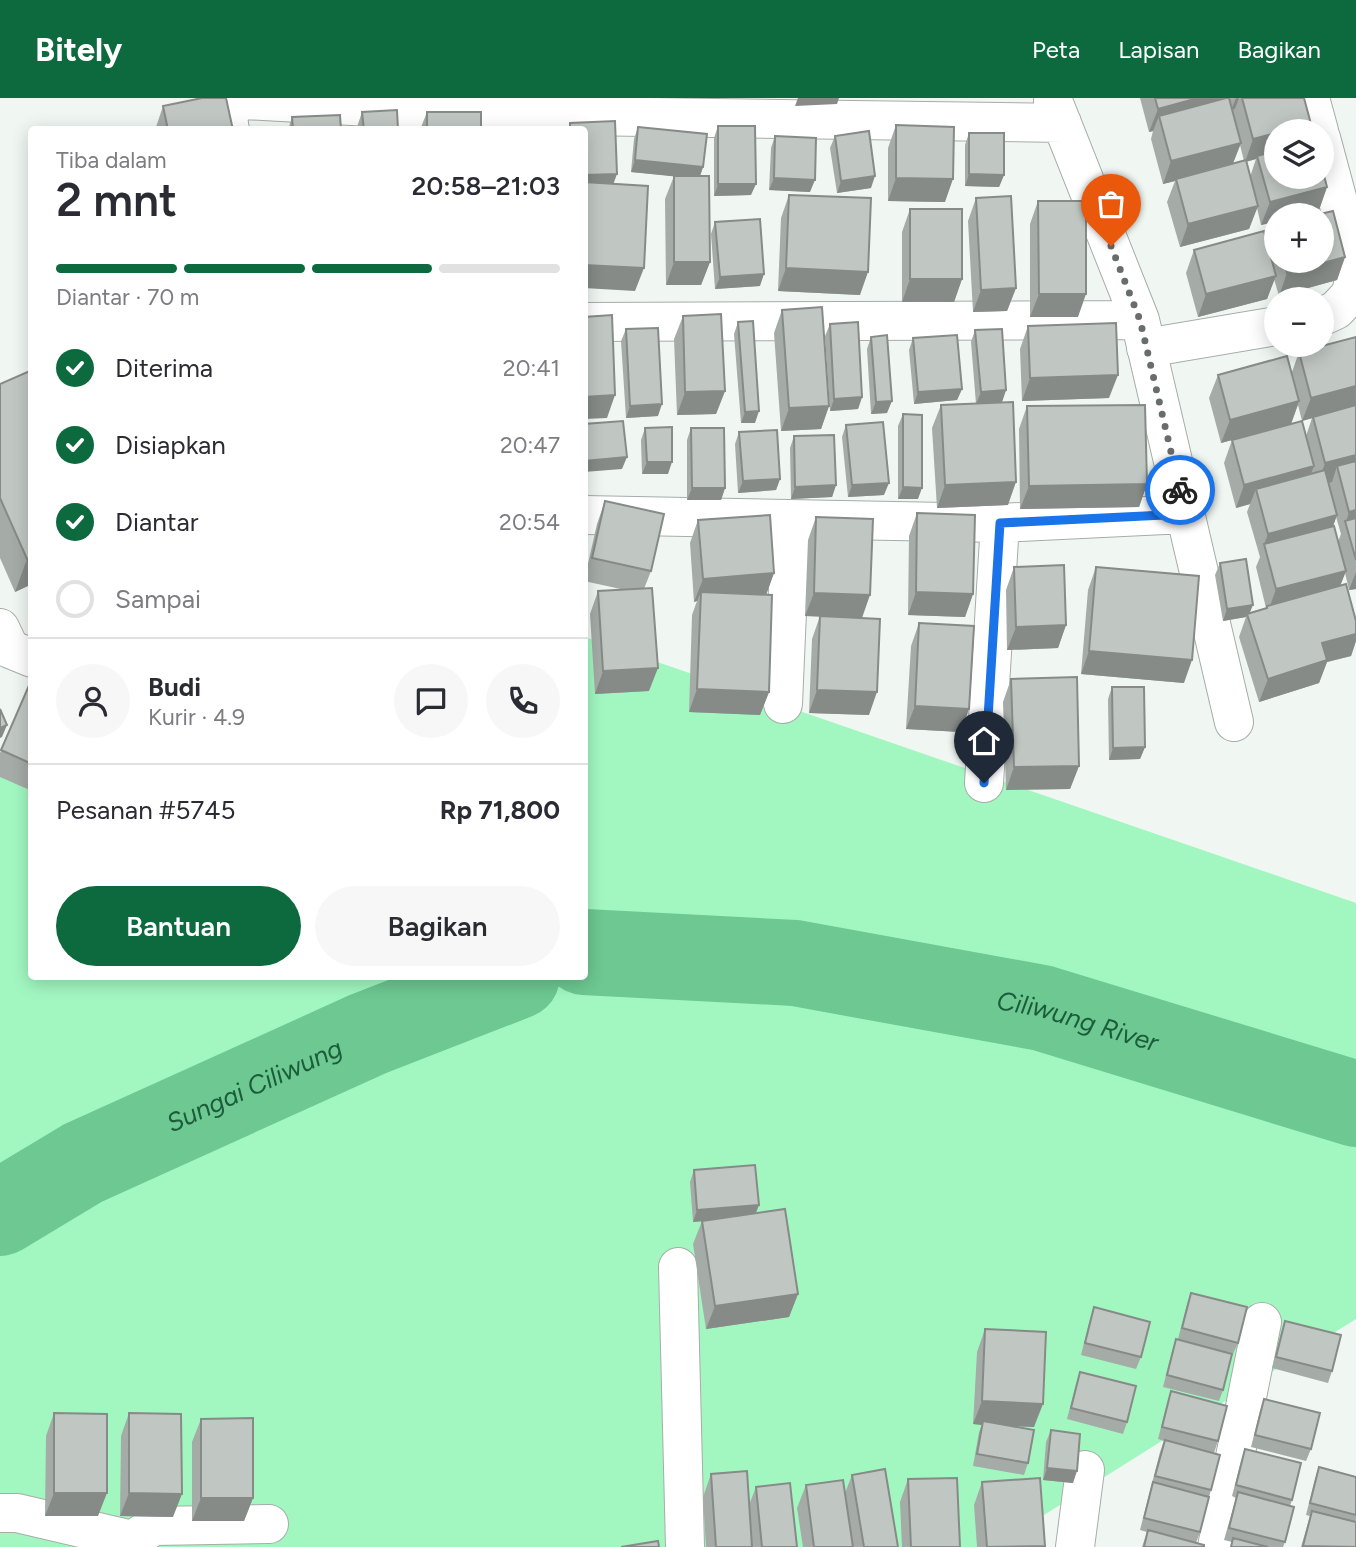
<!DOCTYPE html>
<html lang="id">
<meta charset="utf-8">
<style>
body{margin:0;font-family:Figtree,sans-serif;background:#f7f7f7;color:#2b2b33;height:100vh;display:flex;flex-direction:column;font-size:26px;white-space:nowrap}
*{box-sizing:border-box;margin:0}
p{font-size:23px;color:#7c7c81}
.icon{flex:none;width:38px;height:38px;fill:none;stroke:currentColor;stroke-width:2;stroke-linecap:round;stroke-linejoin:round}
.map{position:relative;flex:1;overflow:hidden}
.panel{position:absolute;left:28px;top:28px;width:560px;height:854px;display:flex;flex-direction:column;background:#fff;border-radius:7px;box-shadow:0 4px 18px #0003}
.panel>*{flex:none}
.fabs{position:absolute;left:1264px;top:21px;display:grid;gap:14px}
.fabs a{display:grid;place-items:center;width:70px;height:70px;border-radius:50%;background:#fff;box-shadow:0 4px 18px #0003;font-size:35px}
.pin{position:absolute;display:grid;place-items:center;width:60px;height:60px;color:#fff;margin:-72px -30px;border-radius:50% 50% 50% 0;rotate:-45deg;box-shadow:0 0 7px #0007}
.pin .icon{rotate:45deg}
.courier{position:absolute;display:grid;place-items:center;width:70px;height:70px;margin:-35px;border:5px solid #1a73e8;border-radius:50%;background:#fff;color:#222;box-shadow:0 2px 9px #0007}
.overview em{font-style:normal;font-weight:600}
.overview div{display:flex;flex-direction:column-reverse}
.overview{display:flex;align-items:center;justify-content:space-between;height:119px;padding:0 28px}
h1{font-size:46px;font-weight:600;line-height:52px}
.bar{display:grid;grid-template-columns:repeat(4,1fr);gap:10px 7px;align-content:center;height:84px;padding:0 28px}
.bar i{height:9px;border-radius:5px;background:#e1e1e2}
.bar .active{background:#0d6a3e}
.bar p{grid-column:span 4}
.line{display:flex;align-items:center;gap:18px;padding:0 28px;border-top:2px solid #e1e1e2}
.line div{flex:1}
.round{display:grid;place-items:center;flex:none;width:74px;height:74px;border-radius:37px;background:#f7f7f7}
ol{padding:0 28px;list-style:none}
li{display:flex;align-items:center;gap:21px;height:77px}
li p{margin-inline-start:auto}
li .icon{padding:7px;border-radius:50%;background:#0d6a3e;color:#fff;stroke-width:4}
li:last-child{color:#7c7c81}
li i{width:38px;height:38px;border:4px solid #e1e1e2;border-radius:50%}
.action{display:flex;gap:14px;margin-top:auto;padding:14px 28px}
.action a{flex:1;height:80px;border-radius:42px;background:#0d6a3e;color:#fff;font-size:28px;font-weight:600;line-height:80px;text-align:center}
.action a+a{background:#f7f7f7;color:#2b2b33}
header{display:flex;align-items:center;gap:42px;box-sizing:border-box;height:98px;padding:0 35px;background:#0d6a3e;color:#fff}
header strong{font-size:33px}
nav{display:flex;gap:38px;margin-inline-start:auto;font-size:24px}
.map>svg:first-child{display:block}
.green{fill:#a2f7c1}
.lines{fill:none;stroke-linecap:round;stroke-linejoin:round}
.river{stroke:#6dc891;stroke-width:86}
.street-casing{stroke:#a6ada8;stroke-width:40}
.street{stroke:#fff;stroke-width:38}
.wall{fill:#a5aba7;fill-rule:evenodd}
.shaded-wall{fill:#868b88}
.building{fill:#c0c7c2;stroke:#868b88;stroke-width:2}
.done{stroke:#696d6a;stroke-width:7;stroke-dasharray:0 12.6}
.route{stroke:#1a73e8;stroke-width:9}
.labels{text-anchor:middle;stroke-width:6;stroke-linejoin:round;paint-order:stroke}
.water-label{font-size:26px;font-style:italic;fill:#1b5d3a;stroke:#f0f7f2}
</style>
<header>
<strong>Bitely</strong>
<nav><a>Peta</a><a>Lapisan</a><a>Bagikan</a></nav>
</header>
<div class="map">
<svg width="1356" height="1449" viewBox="0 0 1356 1449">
<rect width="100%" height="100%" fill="#f0f7f2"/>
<path class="green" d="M585,539L1356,805V1221L993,1449H0V657L31,649L32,878H584Z"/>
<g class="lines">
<g class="river">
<path id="s1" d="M584,854L795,865L1042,910L1356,1006"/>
<path id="s2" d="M0,1115L83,1065L368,936L517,878"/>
</g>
<defs>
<path id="street" d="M1310,0L1319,33
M1053,3L1140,222L1234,624
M230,32L228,20L234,6L245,2L510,17L1062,25
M1321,40L1356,170L1351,196L1336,212L1321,219
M584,224L1140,222
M1146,250L1276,228
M584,417L1000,425L1185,416
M0,530L10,551L32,560
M783,606L791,422
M984,685L1000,425
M678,1169L685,1449
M0,1415H17L132,1442
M131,1449L132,1442L154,1428L269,1426
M1075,1449L1085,1372
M1217,1449L1262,1224"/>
</defs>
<use href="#street" class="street-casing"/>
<use href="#street" class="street"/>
</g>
<path class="wall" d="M1140,0H1304L1311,26L1308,33H1276L1327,89L1319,112L1261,127L1257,110L1249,131L1180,149L1167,104L1175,83L1163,86L1151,41L1153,33L1149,34ZM1240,47L1244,63L1233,65ZM1256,61L1250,79L1246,64Z
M163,8L233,32H155Z
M362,14L398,32H356Z
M427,14L481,32H420Z
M292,19L341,32H288Z
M896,27L945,104L888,103V50Z
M718,28L751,97L714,98V40Z
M638,29L703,69L700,78L710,164L701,187H666L665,101L674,78L631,74L634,41Z
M969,35L1004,77L999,89L965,88V47Z
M775,38L810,94L769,92L771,50Z
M835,38L871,90L837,95L830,50Z
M789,97L860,197L778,193L781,120Z
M976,100L1016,190L1007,213L973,214L968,123Z
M1038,103L1078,219H1030V126Z
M910,111L962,181L954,204H902V134Z
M715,124L760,188L715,191L711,136Z
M1275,128H1276V163H1321L1345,159L1337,182L1279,198L1274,181L1267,201L1198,219L1186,175L1194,152L1268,148Z
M782,212L829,308L821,331L781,333L774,235Z
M683,218L725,293L716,316L677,317L674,241Z
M738,224L755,325H741L734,236Z
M830,226L862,299L858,311L830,313L825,238Z
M1028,228L1109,300L1022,303L1020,251Z
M626,231L658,318L626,320L621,243Z
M975,232L1006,292L1002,304L1008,407L937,410L932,330L941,307L976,306L971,244Z
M871,239L887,315L871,316L867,251Z
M1356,239V491L1349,492L1345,475L1340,488L1356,523V543L1351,558L1327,564L1319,585L1259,604L1239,539L1246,519L1223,523L1215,477L1220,465L1250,515L1266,510L1256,469L1260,459L1247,414L1250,406L1236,410L1224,365L1232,342L1306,338L1312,320L1302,323L1298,307L1291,326L1221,345L1209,300L1218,277L1292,274L1299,254ZM1336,419L1341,436L1338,444L1333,428Z
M913,240L962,291L957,302L914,306L909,252Z
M32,272V486L15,494L0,460V286Z
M1027,308L1147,386L1139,409L1020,411L1019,331Z
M903,316L918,401H898V328Z
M846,327L884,397L848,399L842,339Z
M645,330L668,376H642L641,342Z
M691,330L725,390L721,402H687V342Z
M739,334L780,381L776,392L738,395L735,346Z
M794,338L836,387L832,399L791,401L790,350Z
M605,403L651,473L644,491L649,593L595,596L590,516L598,493L625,492L584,483L597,426Z
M917,415L973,496L965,519L908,517L909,438Z
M816,419L862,520L805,518L808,442Z
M698,422L774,475L766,497L769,594L760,617L689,614L692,517L697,503L694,504L690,445Z
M1014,469L1066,527L1058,550L1007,552L1006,492Z
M1096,469L1184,585L1081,576L1088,492Z
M820,518L869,617L809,615L812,541Z
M919,525L961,634L906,631L911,548Z
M1011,581L1079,668L1070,691L1006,692L1003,604Z
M30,585L32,586V693L0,679V655Z
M1112,589L1145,649L1140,661L1109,662L1108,601Z
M694,1072L759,1107L756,1115L798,1196L789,1219L706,1231L693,1146L702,1123L693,1124L690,1084Z
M1191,1195L1238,1245L1233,1256H1232L1223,1292L1219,1303L1163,1289L1172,1253L1176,1241H1178L1187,1206Z
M1094,1209L1141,1259L1136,1271L1081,1257L1090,1221Z
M1285,1223L1332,1273L1328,1285L1272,1270L1281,1235Z
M985,1231L1034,1329L1015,1328L1028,1365L1024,1377L973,1368L979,1334L982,1327L973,1326L977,1254Z
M1080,1274L1127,1324L1123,1336L1067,1321L1076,1286Z
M1171,1293L1218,1343L1214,1355L1220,1357L1200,1434L1196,1445L1204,1449H1142L1147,1434L1140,1432L1160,1354L1164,1343L1158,1341L1167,1305Z
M1264,1301L1311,1351L1306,1363L1251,1349L1260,1313Z
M54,1315L98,1418H45L46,1338Z
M129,1315L173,1419L120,1418L121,1338Z
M201,1321L253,1400L244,1423H192V1344Z
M1051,1332L1073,1385L1043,1382L1046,1344Z
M1245,1351L1292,1402L1290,1408L1285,1444L1283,1449H1230L1232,1444L1224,1442L1236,1400L1232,1398L1241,1363Z
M1319,1369L1356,1379V1449H1301L1310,1418L1306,1417L1315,1381Z
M711,1376L749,1407L756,1389L797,1449H706L703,1399Z
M852,1377L898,1449H803L797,1410L806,1387L845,1395Z
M908,1381L960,1449H902L900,1404Z
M982,1384L1045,1448L1044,1449H977L974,1407Z"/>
<path class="shaded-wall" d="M798,0H839L837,6L795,8Z
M1198,0H1225L1159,18L1153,33L1149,34L1158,11Z
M1236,0H1239L1235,11L1231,12Z
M1311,26L1308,33H1284Z
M1276,35V56L1257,58L1256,61L1245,64L1253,41Z
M1241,45L1232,68L1176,81L1175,83L1163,86L1171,63Z
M635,62L703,69L699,81L631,74Z
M617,76L613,87L584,88V77Z
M969,76L1004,77L999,89L965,88Z
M875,78L871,90L837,95L841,83Z
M774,80L815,82L810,94L769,92Z
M896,80L953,81L945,104L888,103Z
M718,86H756L751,97L714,98Z
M1327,89L1319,112L1299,117H1276V124L1261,127L1270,104Z
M1258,108L1249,131L1180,149L1188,126Z
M1345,159L1337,182L1279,198L1287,175Z
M674,164H710L701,187H666Z
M584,167L644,170L635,193L584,190Z
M786,170L868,174L860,197L778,193Z
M764,176L760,188L715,191L720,179Z
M1276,178L1267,201L1198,219L1206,196Z
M910,181H962L954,204H902Z
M1016,190L1007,213L973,214L981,192Z
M1039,196H1086L1078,219H1030Z
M1118,277L1109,300L1022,303L1030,280Z
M1356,288V308L1302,323L1311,300Z
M962,291L957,302L914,306L918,294Z
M1006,292L1002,304L976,306L981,294Z
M725,293L716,316L677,317L685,294Z
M615,297L607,320L584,321V299Z
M862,299L858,311L830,313L834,301Z
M892,303L887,315L871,316L876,304Z
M1299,303L1291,326L1221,345L1230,322Z
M662,306L658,318L626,320L630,308Z
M829,308L821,331L781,333L789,310Z
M759,313L755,325H741L745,314Z
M1356,357V378L1337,368L1332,384L1317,388L1325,365Z
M627,359L622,371L584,374V363Z
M647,364H672L668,376H642Z
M1314,368L1305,391H1256L1250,406L1236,410L1244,387Z
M780,381L776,392L738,395L743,383Z
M1016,384L1008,407L937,410L945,387Z
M889,385L884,397L848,399L852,387Z
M1147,386L1139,409L1020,411L1029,388Z
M836,387L832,399L791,401L795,389Z
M903,389L922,390L918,401H898Z
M692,390H725L721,402H687Z
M1356,412V433L1346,424L1349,414Z
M1337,417L1329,440L1264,446L1259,459L1268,436Z
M32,459V486L15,494L27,461Z
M1346,473L1337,496L1268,514L1276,491Z
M1356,474V491L1349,492Z
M774,475L766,497L701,494L697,503L694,504L703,481Z
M916,494L973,496L965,519L908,517Z
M814,495L870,497L862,520L805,518Z
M1253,507L1248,519L1247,516L1246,519L1223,523L1227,511Z
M1066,527L1058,550L1007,552L1016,529Z
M1356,536V543L1351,558L1327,564L1319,585L1259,604L1268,581L1322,545Z
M1089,553L1192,562L1184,585L1081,576Z
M658,570L649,593L595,596L603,573Z
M697,591L769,594L760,617L689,614Z
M817,592L877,594L869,617L809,615Z
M915,608L969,611L961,634L906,631Z
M7,627L2,639L0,640V630Z
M1145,649L1140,661L1109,662L1113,650Z
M1079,668L1070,691L1006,692L1014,669Z
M759,1107L754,1119L693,1124L697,1112Z
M798,1196L789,1219L706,1231L715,1208Z
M982,1303L1043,1306L1034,1329L982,1327L983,1323L982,1327L973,1326Z
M1047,1370L1077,1373L1073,1385L1043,1382Z
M54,1395H107L98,1418H45Z
M129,1395L182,1396L173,1419L120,1418Z
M201,1400H253L244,1423H192Z"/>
<path class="building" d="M202,0H226L233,32H168L163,8Z
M1155,0H1198L1158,11Z
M1226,0H1229L1241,45L1171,63L1159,18Z
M1242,0H1304L1311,26L1284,33H1276V35L1253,41Z
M397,12L398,32H364L362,14Z
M427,14H481V32H427Z
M340,17L341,32H293L292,19Z
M615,23L617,76L584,77V32H570V25Z
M896,27L954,29L953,81L896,80Z
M718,28H755L756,86H718Z
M638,29L707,36L703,69L635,62Z
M869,33L875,78L841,83L835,38Z
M969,35H1004V77L969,76Z
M775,38L816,40L815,82L774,80Z
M1276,53V79H1321V66L1327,89L1270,104L1257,58Z
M1246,62L1258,108L1188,126L1176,81Z
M674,78H709L710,164H674Z
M584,84L648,88L644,170L584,167Z
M789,97L871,100L868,174L786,170Z
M1011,98L1016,190L981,192L976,100Z
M1038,103H1086V196H1039Z
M910,111H962V181H910Z
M1333,113L1345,159L1287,175L1284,163H1321V117H1316Z
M760,121L764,176L720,179L715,124Z
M1264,133L1276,178L1206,196L1194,152Z
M822,209L829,308L789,310L782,212Z
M721,216L725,293L685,294L683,218Z
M612,217L615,297L584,299V219Z
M753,223L759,313L745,314L738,224Z
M858,224L862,299L834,301L830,226Z
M1116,225L1118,277L1030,280L1028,228Z
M658,230L662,306L630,308L626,231Z
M1002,231L1006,292L981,294L975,232Z
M887,237L892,303L876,304L871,239Z
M957,237L962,291L918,294L913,240Z
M1356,239V288L1311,300L1299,254Z
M1287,258L1299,303L1230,322L1218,277Z
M32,272V459L27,461L0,400V286Z
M1013,304L1016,384L945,387L941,307Z
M1145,307L1147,386L1029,388L1027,308Z
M1356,307V357L1325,365L1313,319Z
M903,316L922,317V390L903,389Z
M623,323L627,359L584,363V326Z
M1302,323L1314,368L1244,387L1232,342Z
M883,324L889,385L852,387L846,327Z
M672,329V364H647L645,330Z
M691,330H724L725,390H692Z
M777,332L780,381L743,383L739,334Z
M834,337L836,387L795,389L794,338Z
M1356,363V412L1349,414L1337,368Z
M1325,372L1337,417L1268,436L1256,391Z
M605,403L664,416L651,473L592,460Z
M917,415L975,417L973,496L916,494Z
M770,417L774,475L703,481L698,422Z
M816,419L873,421L870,497L814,495Z
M1356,420V462L1345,423Z
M1334,428L1346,473L1276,491L1264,446Z
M1246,461L1253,507L1227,511L1220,465Z
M1064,467L1066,527L1016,529L1014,469Z
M1096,469L1199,478L1192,562L1089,553Z
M1346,486L1356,523V536L1322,545L1327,562L1268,581L1247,516L1267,510V508Z
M652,490L658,570L603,573L598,493Z
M701,494L772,497L769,594L697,591Z
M820,518L880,521L877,594L817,592Z
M919,525L974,528L969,611L915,608Z
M1077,579L1079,668L1014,669L1011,581Z
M30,585L32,586V666L1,652Z
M1112,589H1144L1145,649L1113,650Z
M0,611L7,627L0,630Z
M755,1067L759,1107L697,1112L694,1072Z
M785,1111L798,1196L715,1208L702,1123Z
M1191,1195L1247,1209L1238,1245L1182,1230Z
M1094,1209L1150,1224L1141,1259L1085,1245Z
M1285,1223L1341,1237L1332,1273L1276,1259Z
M985,1231L1046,1234L1043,1306L982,1303Z
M1176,1241L1232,1256L1223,1292L1167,1277Z
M1080,1274L1136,1288L1127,1324L1071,1310Z
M1171,1293L1227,1308L1218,1343L1162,1329Z
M1264,1301L1320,1315L1311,1351L1255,1337Z
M54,1315L107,1316V1395H54Z
M129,1315L181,1316L182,1396L129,1395Z
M253,1320V1400H201V1321Z
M983,1323L1034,1332L1028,1365L977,1356Z
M1051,1332L1080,1336L1077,1373L1047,1370Z
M1165,1342L1220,1357L1211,1392L1155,1378Z
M1245,1351L1301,1365L1292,1402L1236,1387Z
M1319,1369L1356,1379V1417L1310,1405Z
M885,1371L898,1449H864L852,1377Z
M747,1373L752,1449H716L711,1376Z
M957,1380L960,1449H911L908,1381Z
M1040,1380L1045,1448L987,1449L982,1384Z
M843,1382L853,1449H814L806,1387Z
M1153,1384L1209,1399L1200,1434L1144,1420Z
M790,1385L797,1449H762L756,1389Z
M1238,1394L1294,1409L1285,1444L1229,1430Z
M1312,1413L1356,1424V1449L1303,1448Z
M1148,1432L1204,1447V1449H1144Z
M1233,1440L1268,1449H1231Z
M658,1443L659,1449H621Z"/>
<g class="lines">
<path class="done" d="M1111,148L1140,222L1180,392"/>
<path class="route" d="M984,685L1000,425L1185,416L1180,392"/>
</g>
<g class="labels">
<g class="water-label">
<text dy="9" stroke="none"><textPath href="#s1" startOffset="500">Ciliwung River</textPath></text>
<text dy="9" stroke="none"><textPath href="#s2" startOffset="285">Sungai Ciliwung</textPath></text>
</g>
</g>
</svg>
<div class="fabs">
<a><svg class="icon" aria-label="layers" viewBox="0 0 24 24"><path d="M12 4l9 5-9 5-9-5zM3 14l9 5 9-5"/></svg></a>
<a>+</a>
<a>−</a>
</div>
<div class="pin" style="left:1111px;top:148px;background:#ea580c"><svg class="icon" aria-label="bag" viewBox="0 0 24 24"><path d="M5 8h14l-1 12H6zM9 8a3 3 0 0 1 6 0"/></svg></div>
<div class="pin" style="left:984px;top:685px;background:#1f2937"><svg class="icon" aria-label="home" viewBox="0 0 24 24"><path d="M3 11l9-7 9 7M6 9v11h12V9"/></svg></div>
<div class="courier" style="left:1180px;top:392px"><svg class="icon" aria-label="bike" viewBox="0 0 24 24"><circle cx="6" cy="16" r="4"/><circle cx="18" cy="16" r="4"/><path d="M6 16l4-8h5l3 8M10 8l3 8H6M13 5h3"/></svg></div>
<section class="panel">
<div class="overview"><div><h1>2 mnt</h1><p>Tiba dalam</p></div><em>20:58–21:03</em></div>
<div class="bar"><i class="active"></i><i class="active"></i><i class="active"></i><i></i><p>Diantar · 70 m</p></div>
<ol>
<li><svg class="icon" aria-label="check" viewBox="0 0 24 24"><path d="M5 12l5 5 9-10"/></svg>Diterima<p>20:41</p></li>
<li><svg class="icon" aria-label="check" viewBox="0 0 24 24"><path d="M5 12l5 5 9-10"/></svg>Disiapkan<p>20:47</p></li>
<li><svg class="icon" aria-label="check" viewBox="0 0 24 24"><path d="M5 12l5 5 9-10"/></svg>Diantar<p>20:54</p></li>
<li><i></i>Sampai</li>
</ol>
<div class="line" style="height:126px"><a class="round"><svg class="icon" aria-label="person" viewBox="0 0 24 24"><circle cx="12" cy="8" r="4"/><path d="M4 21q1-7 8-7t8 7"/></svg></a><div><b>Budi</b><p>Kurir · 4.9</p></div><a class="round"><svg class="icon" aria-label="chat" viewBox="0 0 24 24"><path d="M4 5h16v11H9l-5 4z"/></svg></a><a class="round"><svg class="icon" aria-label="phone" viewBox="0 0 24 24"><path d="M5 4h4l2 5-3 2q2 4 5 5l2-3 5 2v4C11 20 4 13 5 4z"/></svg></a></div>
<div class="line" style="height:91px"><div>Pesanan #5745</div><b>Rp 71,800</b></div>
<div class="action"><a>Bantuan</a><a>Bagikan</a></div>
</section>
</div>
